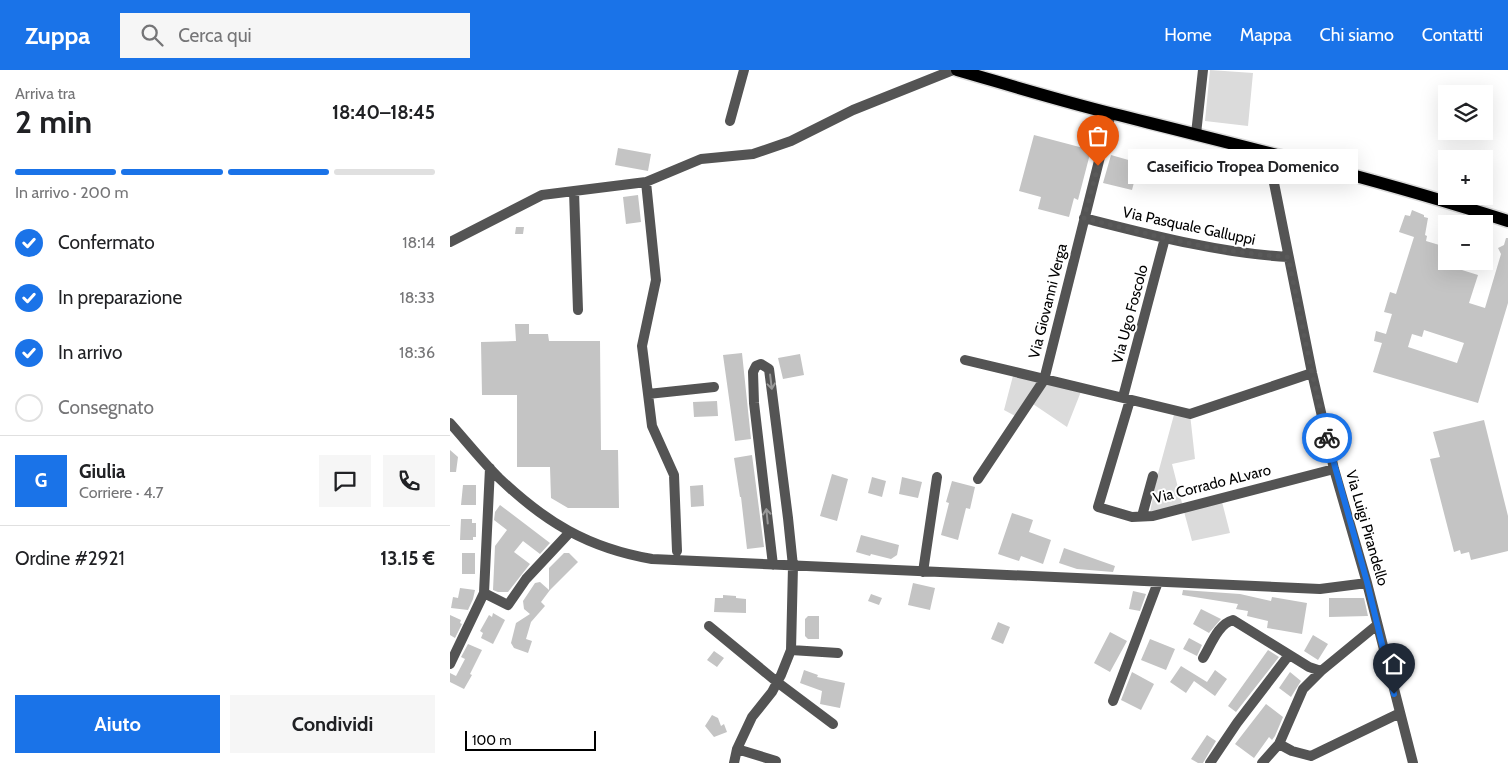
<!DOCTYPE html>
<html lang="it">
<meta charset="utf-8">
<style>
body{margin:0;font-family:Cabin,sans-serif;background:#f6f6f6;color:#202124;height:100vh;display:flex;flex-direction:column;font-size:19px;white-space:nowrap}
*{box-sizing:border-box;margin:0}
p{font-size:16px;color:#757577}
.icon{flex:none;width:28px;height:28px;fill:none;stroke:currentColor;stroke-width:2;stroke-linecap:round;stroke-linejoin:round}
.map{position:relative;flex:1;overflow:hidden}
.sheet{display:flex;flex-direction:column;background:#fff;width:450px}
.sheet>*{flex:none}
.fabs{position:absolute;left:988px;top:15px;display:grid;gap:10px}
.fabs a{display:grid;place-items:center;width:55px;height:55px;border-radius:0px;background:#fff;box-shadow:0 5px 20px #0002;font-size:25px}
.scale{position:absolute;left:15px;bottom:12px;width:131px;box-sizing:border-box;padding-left:5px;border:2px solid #000;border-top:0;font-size:14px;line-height:18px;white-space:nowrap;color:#000;-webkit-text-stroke:4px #fff;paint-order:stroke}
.pin{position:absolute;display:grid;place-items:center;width:42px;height:42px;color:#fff;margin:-51px -21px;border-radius:50% 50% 50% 0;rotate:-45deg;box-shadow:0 0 5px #0007}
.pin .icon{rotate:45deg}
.courier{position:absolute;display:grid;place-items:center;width:50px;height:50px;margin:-25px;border:4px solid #1a73e8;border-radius:50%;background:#fff;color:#222;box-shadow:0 1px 6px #0007}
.bubble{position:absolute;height:35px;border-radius:0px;background:#fff;box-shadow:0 5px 20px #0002;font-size:16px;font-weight:700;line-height:35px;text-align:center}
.headline em{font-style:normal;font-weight:700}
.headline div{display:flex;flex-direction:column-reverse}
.headline{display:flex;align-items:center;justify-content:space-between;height:85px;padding:0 15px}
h1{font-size:32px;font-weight:700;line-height:38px}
.bar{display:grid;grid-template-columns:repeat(4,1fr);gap:8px 5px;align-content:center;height:60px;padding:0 15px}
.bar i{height:6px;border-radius:4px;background:#e0e0e0}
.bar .on{background:#1a73e8}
.bar p{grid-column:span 4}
.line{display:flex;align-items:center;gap:12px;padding:0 15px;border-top:1px solid #e0e0e0}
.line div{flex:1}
.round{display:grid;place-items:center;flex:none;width:52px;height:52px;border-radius:0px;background:#f6f6f6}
ol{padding:0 15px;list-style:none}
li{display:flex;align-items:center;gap:15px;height:55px}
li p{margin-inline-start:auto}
li .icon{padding:5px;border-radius:50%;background:#1a73e8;color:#fff;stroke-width:4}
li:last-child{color:#757577}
li i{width:28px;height:28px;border:2px solid #e0e0e0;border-radius:50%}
.action{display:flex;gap:10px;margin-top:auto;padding:10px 15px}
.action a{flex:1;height:58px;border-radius:0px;background:#1a73e8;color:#fff;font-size:20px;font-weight:700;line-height:58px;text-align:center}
.action a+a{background:#f6f6f6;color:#202124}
header{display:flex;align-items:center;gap:30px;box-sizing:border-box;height:70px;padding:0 25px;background:#1a73e8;color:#fff}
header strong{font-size:24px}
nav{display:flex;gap:28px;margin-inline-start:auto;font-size:18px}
.search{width:350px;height:45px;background:#f6f6f6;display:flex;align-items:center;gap:12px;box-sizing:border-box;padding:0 18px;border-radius:0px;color:#757577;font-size:19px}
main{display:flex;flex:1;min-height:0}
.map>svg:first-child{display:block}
.green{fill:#dbdbdb}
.building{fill:#c4c4c4;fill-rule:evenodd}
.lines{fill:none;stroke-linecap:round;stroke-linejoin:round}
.primary-casing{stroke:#dbdbdb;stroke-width:15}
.street{stroke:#545454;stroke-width:10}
.primary{stroke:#000;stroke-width:12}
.oneway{stroke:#989898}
.done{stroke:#595959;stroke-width:5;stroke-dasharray:0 9}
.route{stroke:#1a73e8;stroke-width:6}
.labels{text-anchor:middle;stroke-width:4;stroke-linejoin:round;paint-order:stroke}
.street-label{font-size:15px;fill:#000;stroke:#fff}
</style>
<header>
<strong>Zuppa</strong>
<div class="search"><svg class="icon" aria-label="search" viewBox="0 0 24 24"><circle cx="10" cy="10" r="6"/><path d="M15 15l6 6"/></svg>Cerca qui</div>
<nav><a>Home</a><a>Mappa</a><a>Chi siamo</a><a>Contatti</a></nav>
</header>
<main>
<section class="sheet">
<div class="headline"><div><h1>2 min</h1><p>Arriva tra</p></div><em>18:40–18:45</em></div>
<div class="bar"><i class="on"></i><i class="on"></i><i class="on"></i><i></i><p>In arrivo · 200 m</p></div>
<ol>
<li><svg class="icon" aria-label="check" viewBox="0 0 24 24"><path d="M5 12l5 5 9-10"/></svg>Confermato<p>18:14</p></li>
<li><svg class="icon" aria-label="check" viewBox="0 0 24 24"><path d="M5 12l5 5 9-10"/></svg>In preparazione<p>18:33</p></li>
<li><svg class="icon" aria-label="check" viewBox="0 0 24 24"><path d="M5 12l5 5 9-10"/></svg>In arrivo<p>18:36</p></li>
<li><i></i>Consegnato</li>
</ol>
<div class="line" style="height:90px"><b class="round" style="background:#1a73e8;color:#fff">G</b><div><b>Giulia</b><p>Corriere · 4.7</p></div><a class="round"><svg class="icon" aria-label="chat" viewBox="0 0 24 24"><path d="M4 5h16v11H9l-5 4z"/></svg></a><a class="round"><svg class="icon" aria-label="phone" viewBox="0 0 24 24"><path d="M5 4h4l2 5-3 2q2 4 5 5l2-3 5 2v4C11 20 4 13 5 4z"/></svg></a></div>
<div class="line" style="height:65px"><div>Ordine #2921</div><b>13.15 €</b></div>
<div class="action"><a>Aiuto</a><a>Condividi</a></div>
</section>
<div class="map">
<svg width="1058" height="693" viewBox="0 0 1058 693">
<rect width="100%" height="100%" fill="#fff"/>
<path class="green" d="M760,0L803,3L798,56L755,51Z
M564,302L632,319L617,357L580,332L569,348L554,340Z
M725,341L740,344L745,389L722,394L733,437L771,428L780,463L742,471L733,438L700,442L707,407Z"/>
<path class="building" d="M584,65L641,80L628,130L624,128L619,147L588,139L591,127L569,121Z
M168,78L201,84L198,101L165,95Z
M661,85L689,93L682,120L653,113Z
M188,125L191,152L176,154L173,127Z
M962,140L974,145V147L978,148L975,165L977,166L976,171L996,177V191H1014L1012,200L1028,205L1019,233L1035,238L1051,184L1048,178L1054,175L1056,168H1058V233L1028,333L923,302L932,273L924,271L926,261L936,264L942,244L934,242L940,222L946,224L964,167L949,162L955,145L960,146ZM974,260L1014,273L1007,293L958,277L962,264L972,267Z
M66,157H74L73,164H65Z
M65,254H79V264H98L99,271H150L151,380H168L169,438H118L101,428L100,397H67V325H32L31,272L66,271Z
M292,283L301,369L285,371L273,285Z
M350,284L354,305L333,309L328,288Z
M267,331L268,346L244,347L243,332Z
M1034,350L1058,446V481L1021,490L1019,482L1011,484L1010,480L1004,482L980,389L990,387L983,362Z
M0,380L8,387L6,402H0Z
M302,385L314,477L297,479L291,427H290L284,388Z
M382,404L398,409L387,451L370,446Z
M422,407L436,411L432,427L418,423Z
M452,407L472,412L468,428L449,424Z
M502,411L525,417L520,439L516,438L508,470L491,465L499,433L496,432Z
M13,415H26V435H11Z
M253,415L254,436L241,437L240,416Z
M50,435L100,473L90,484L73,471L64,482L80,494L58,522H48L43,520L45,476L57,460L44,450L45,442Z
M562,443L583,450L579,462L601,470L593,494L571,486L569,491L548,484Z
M11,449H22V453H26V467H23V470H10Z
M411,465L449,475L447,485L441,489L421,484L420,486L406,482Z
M614,478L665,496L663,502L627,499L609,493Z
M12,483H25V504H12Z
M114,483H119L128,492L100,520L91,532L95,536L81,552L76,569L82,571L78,583L64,578L61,573L66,553L80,544L74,539L73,531L85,513L90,512L99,520V498Z
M463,513L485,518L480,540L458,535Z
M10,518L25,520L23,529L18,540L1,538L3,527L8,528Z
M733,520L790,524L821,531L822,527L857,533L852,564L817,558L818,551L797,546L798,541L786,539L788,534L732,525Z
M683,521L696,524L690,541L679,539Z
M421,524L432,528L429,535L418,531Z
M273,525L286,526V528L296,529V543L264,542L265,528H273Z
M879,528H914L918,546L879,547Z
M751,539L771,549L759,563L743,554Z
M43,543L55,550L43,574L31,568L33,563L30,561L39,545L42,547Z
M0,545L11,550L10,553L12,554L5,568L0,565Z
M358,546H369V569H358L355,566V549Z
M548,552L560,557L553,574L541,569Z
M660,562L677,571L660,602L644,593Z
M863,565L878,574L868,590L854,581Z
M739,568L752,575L747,586L733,579Z
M700,569L725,579L716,600L691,590Z
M18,574L32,580L20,604L22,605L14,619L0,612V603L6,606L15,589L11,587Z
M818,580L829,587L786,642L778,636Z
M264,581L274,588L267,597L257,590Z
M731,596L757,612L765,600L777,609L765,626L744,611L736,623L720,612Z
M354,600L368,605L367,607L395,613L390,638L370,634L372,621L350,613Z
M682,602L704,614L691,640L671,630Z
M840,602L851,611L841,627L829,618Z
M816,634L833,647L825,666L822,670L819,667L804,688L785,674Z
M262,645L268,648L271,656L274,654L277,662L264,667L255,656Z
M757,665L766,671L753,693H748L741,689Z"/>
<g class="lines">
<defs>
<path id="primary" d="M507,0C559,15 611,31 664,44C796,77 928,109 1058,151"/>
</defs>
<use href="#primary" class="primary-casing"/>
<path class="street" d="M280,51L294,0
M746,64L753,0
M818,83L862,303L884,399L917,513L963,693
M196,112L206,210L192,276L202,356L224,405L227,481
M124,121L128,240
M634,148C701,165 769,183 838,187
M0,172L92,125L196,112L251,89L303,84L341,71L403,40L503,0
M515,290L740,344L862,303
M198,324L264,317
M673,327L715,168
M680,330L648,437L682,447L703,446L884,399
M0,353C16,371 32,391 49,408C95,452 138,478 202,489L870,519L917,513
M528,409L594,310L661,43
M692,446L703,406
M473,502L487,407
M34,523L58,535L76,509L120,462
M259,556L327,612L383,654
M341,580L388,583
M753,588C761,575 768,554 783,550L859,597L871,601
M0,594L34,523L40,398
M663,631L708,512
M829,674L842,681L861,686L950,643
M287,679L326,691
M284,693L287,679L302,647L322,622L331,605L341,580L343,496L338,448L319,299L311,294L306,296L303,302L304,333L323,495
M760,693L787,653L839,585
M812,693L829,674L853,619L871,601L927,555"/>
<use href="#primary" class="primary"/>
</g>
<defs><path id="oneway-shaft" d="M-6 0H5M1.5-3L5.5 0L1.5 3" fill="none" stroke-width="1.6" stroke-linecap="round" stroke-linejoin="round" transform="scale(1.25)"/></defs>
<g class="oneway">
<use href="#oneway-shaft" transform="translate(321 312) rotate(83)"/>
<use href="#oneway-shaft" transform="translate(317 446) rotate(-96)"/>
</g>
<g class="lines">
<path class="done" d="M648,96L634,148C701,165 769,183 838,187L862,303L877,368"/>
<path class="route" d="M877,368L917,512L944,624"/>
</g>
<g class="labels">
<g class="street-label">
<text transform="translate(739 156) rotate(12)" y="5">Via Pasquale Galluppi</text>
<text transform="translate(598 231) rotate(-76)" y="5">Via Giovanni Verga</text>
<text transform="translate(680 244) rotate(-75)" y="5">Via Ugo Foscolo</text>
<text transform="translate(762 414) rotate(-14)" y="5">Via Corrado ALvaro</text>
<text transform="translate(917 458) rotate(74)" y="5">Via Luigi Pirandello</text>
</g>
</g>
</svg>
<div class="fabs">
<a><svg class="icon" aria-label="layers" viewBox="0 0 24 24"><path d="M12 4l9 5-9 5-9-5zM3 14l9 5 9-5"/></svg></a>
<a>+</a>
<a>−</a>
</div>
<div class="scale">100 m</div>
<div class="pin" style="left:648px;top:96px;background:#ea580c"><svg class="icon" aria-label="bag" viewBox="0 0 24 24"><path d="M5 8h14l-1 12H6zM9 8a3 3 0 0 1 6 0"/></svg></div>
<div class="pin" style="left:944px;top:624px;background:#1f2937"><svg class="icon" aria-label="home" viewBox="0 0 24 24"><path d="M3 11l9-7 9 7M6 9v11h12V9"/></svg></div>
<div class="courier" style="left:877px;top:368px"><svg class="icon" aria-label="bike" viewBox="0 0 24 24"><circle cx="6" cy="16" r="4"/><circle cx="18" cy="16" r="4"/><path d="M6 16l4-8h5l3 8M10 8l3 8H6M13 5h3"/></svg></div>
<div class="bubble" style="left:678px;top:79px;width:230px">Caseificio Tropea Domenico</div>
</div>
</main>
